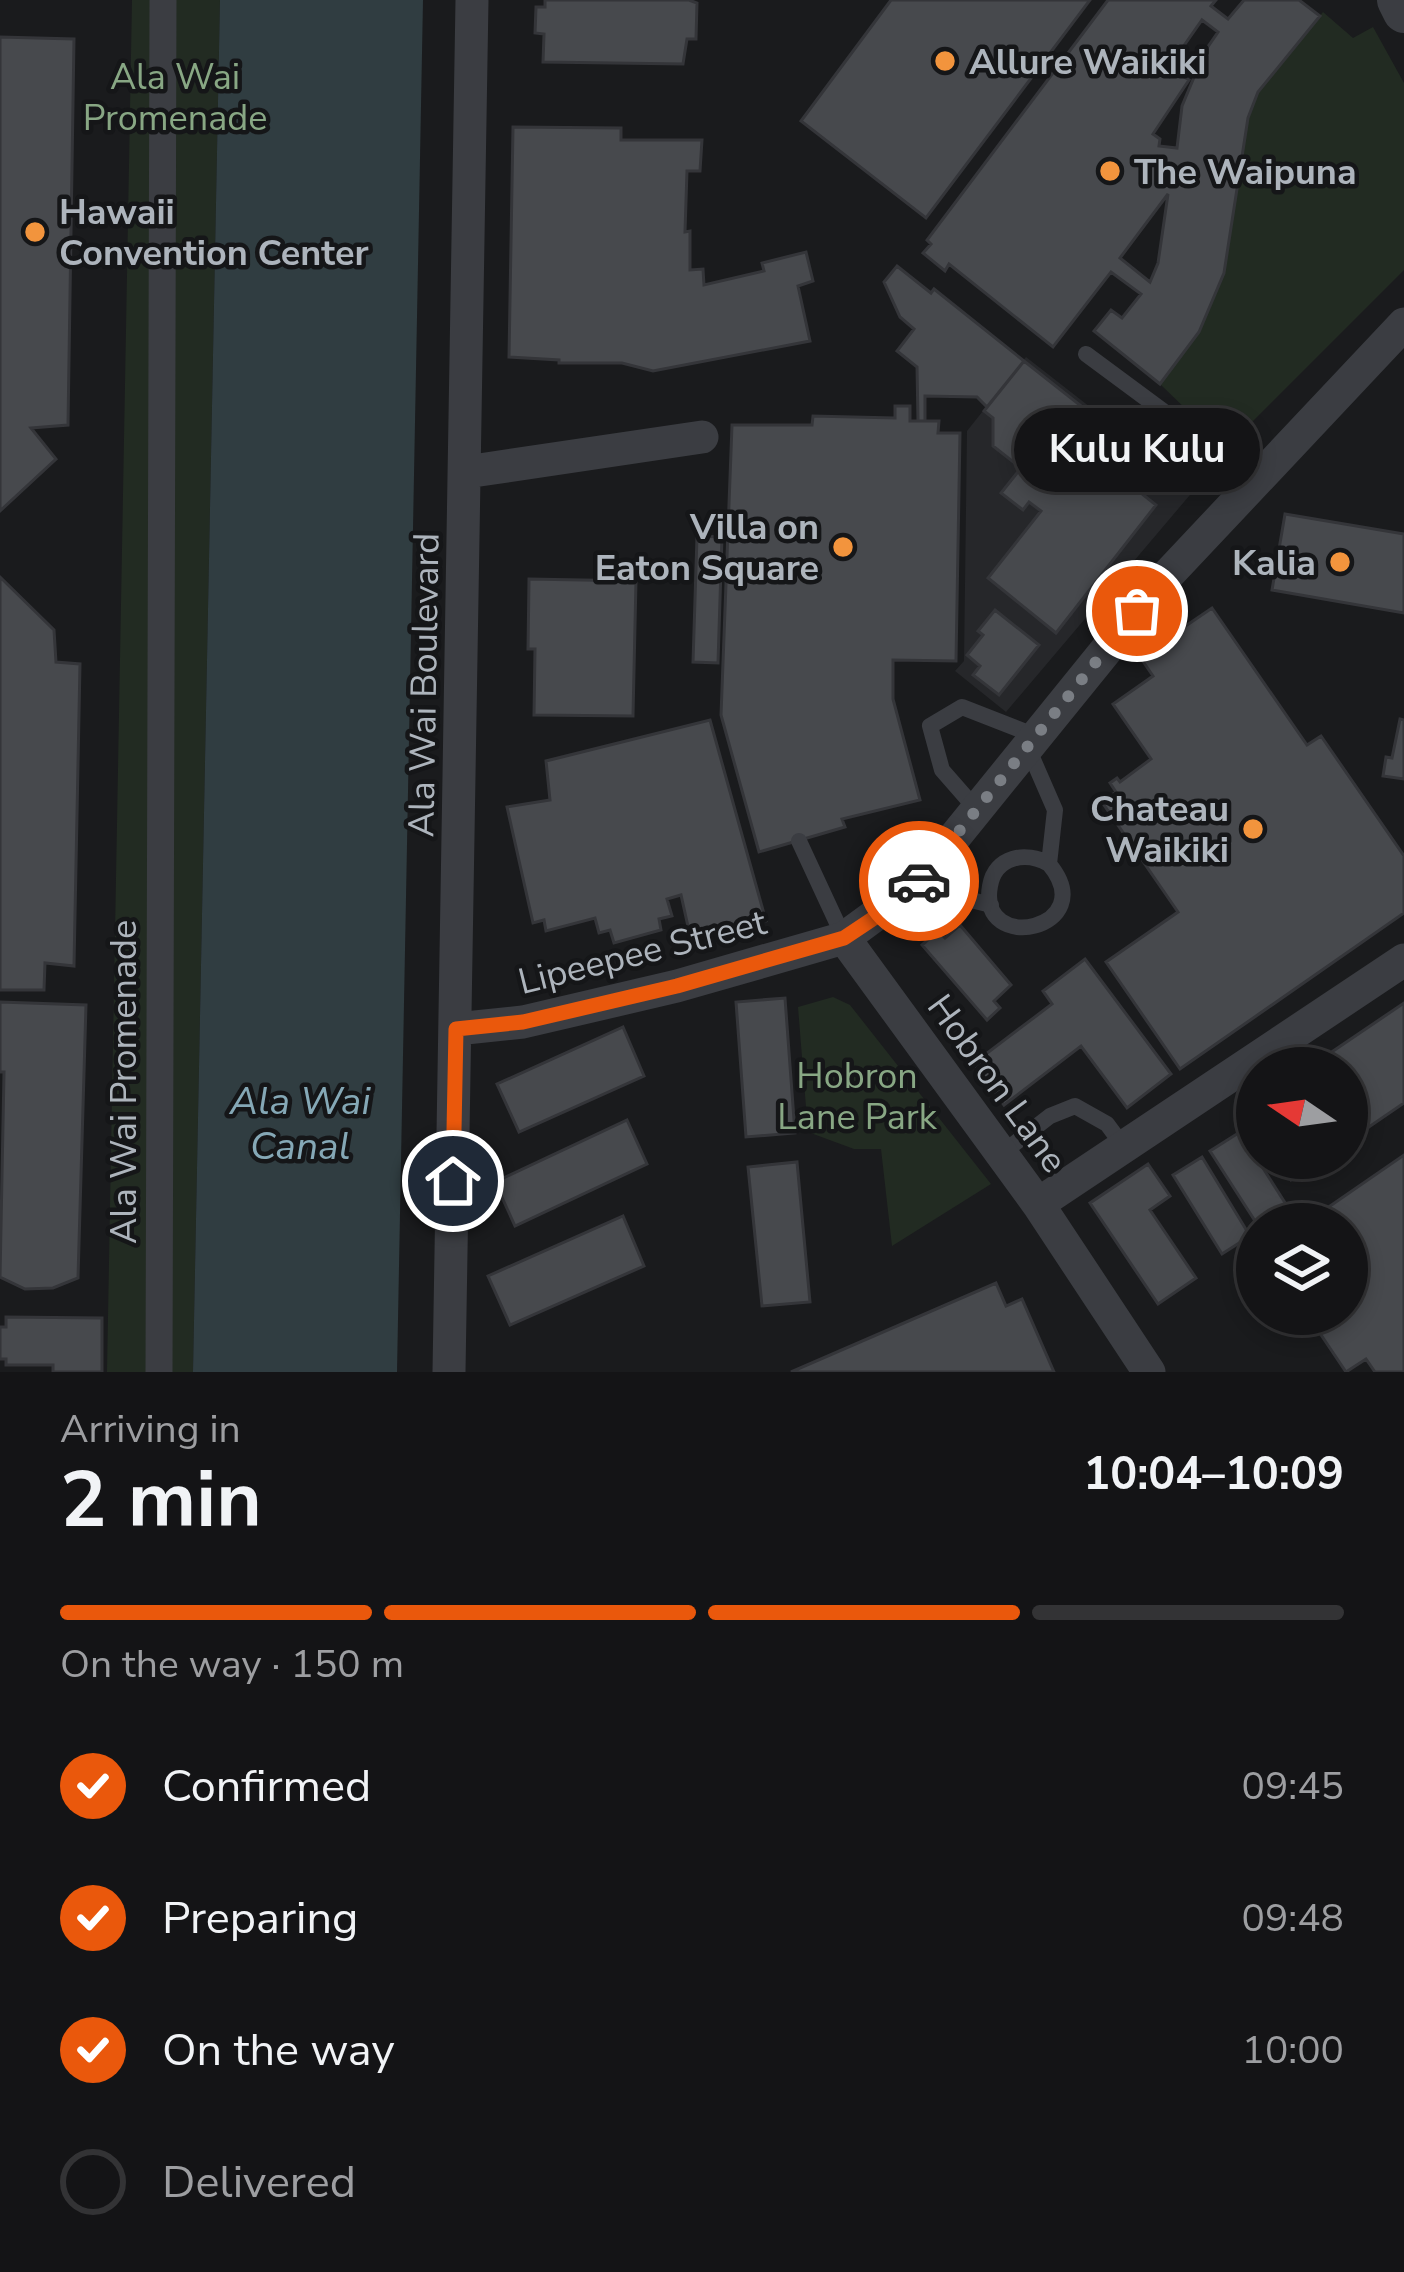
<!DOCTYPE html>
<meta charset="utf-8">
<style>
body{margin:0;font-family:"Nunito Sans",sans-serif;background:#212123;color:#f1f3f6;height:100vh;display:flex;flex-direction:column;font-size:45px;white-space:nowrap}
*{box-sizing:border-box;margin:0}
p{font-size:39px;color:#9d9ea1}
.icon{flex:none;width:66px;height:66px;fill:none;stroke:currentColor;stroke-width:2;stroke-linecap:round;stroke-linejoin:round}
.map{position:relative;height:1372px;overflow:hidden}
.panel{display:flex;flex-direction:column;background:#141416;flex:1}
.panel>*{flex:none}
.needle{width:78px;rotate:283deg}
.buttons{position:absolute;left:1236px;top:1047px;display:grid;gap:24px}
.buttons a{display:grid;place-items:center;width:132px;height:132px;border-radius:50%;background:#141416;box-shadow:0 6px 18px #0003,0 0 0 3px #333335;font-size:60px}
.pin{position:absolute;display:grid;place-items:center;width:102px;height:102px;color:#fff;margin:-51px;border:6px solid #fff;border-radius:50%;box-shadow:0 3px 12px #0007}
.courier{position:absolute;display:grid;place-items:center;width:120px;height:120px;margin:-60px;border:9px solid #ea580c;border-radius:50%;background:#fff;color:#222;box-shadow:0 3px 15px #0007}
.bubble{position:absolute;height:84px;border-radius:42px;background:#141416;box-shadow:0 6px 18px #0003,0 0 0 3px #333335;font-size:39px;font-weight:700;line-height:84px;text-align:center}
.summary em{font-style:normal;font-weight:700}
.summary div{display:flex;flex-direction:column-reverse}
.summary{display:flex;align-items:center;justify-content:space-between;height:204px;padding:0 60px}
h1{font-size:78px;font-weight:700;line-height:90px}
.bar{display:grid;grid-template-columns:repeat(4,1fr);gap:18px 12px;align-content:center;height:144px;padding:0 60px}
.bar i{height:15px;border-radius:9px;background:#333335}
.bar .on{background:#ea580c}
.bar p{grid-column:span 4}
ol{padding:0 60px;list-style:none}
li{display:flex;align-items:center;gap:36px;height:132px}
li p{margin-inline-start:auto}
li .icon{padding:12px;border-radius:50%;background:#ea580c;color:#fff;stroke-width:4}
li:last-child{color:#9d9ea1}
li i{width:66px;height:66px;border:6px solid #333335;border-radius:50%}
.map>svg:first-child{display:block}
.built{fill:#26272a}
.green{fill:#222b22}
.water{fill:#303d41}
.building{fill:#47494d;stroke:#343539;stroke-width:3;fill-rule:evenodd}
.lines{fill:none;stroke-linecap:round;stroke-linejoin:round}
.service{stroke:#3b3d42;stroke-width:16}
.pedestrian{stroke:#3b3d42;stroke-width:27}
.minor{stroke:#3b3d42;stroke-width:33}
.tertiary{stroke:#3b3d42;stroke-width:42}
.done{stroke:#7a7e84;stroke-width:12;stroke-dasharray:0 21.6}
.route{stroke:#ea580c;stroke-width:15}
.poi-dot{fill:#f2943d;stroke:#151618;stroke-width:4.5}
.labels{text-anchor:middle;stroke-width:9;stroke-linejoin:round;paint-order:stroke}
.poi-label{font-size:36px;font-weight:bold;fill:#adb4bc;stroke:#151618;text-anchor:start}
.park-label{font-size:36px;fill:#88a784;stroke:#151618}
.street-label{font-size:36px;fill:#adb4bc;stroke:#151618}
.water-label{font-size:39px;font-style:italic;fill:#85a8b6;stroke:#151618}
</style>
<div class="map">
<svg width="1404" height="1372" viewBox="0 0 1404 1372">
<rect width="100%" height="100%" fill="#1a1b1d"/>
<path class="built" d="M1026,357L1195,489L1006,712L955,671L964,661L967,431Z"/>
<path class="green" d="M132,0H220L193,1372H107Z
M1323,12L1353,38L1373,27L1404,83V270L1226,448L1160,384L1199,332L1224,273L1248,118L1258,92Z
M833,997L850,1005L991,1184L892,1246L881,1149H854L808,1132L798,1007Z"/>
<path class="water" d="M220,0H423L397,1372H193Z"/>
<path class="building" d="M545,0H689L697,3L696,39H687L683,64L543,62L544,34L535,33L536,7H545Z
M891,0H1090L926,218L801,121Z
M1108,0H1216L1211,6L1228,19L1244,0H1299L1320,16L1258,92L1248,118L1224,273L1199,332L1160,384L1094,331L1111,310L1122,318L1141,294L1111,272L1053,347L949,264L945,271L923,253L931,244L927,240ZM1202,20L1218,32L1205,51L1182,106L1177,148L1159,146L1160,139L1153,134L1189,80L1169,67ZM1168,194L1158,263L1150,282L1120,258Z
M0,37L74,39L68,425L31,428L56,459L0,511Z
M513,127L621,128V140H702L700,171H687L685,232L690,231V270L703,269L704,285L764,271L762,263L806,252L813,281L798,286L810,341L653,371L622,363H559V360L509,357Z
M897,266L931,293L934,289L1024,361L987,407L977,397L925,396V421H918L917,367L897,351L914,329L900,317L884,282Z
M1024,361L1123,439L1108,459L1120,468L1116,473L1156,505L1056,633L988,578L1041,511L1029,502L1023,510L1001,493L1021,468L993,446V418L984,411Z
M895,406H910V421H939L938,433H960L956,661L893,660V699L920,800L842,819L845,827L759,852L721,715L732,425H812L813,416L895,418Z
M1285,514L1404,534V613L1272,590Z
M697,536L722,537L718,663L693,662Z
M0,577L54,630L56,662L80,664L74,966L45,963L44,990H0Z
M529,579L636,581L633,716L534,715L535,649H528Z
M1212,608L1307,745L1321,736L1404,856V913L1180,1069L1106,962L1178,912L1102,802L1116,792L1110,783L1117,778L1120,782L1151,759L1113,704L1153,676L1140,657Z
M995,610L1039,645L999,695L973,675L980,666L967,655L983,635L978,631Z
M1400,719L1404,720V779L1383,776L1386,757L1392,758Z
M710,720L766,921L691,940L681,895L667,899L672,916L659,919L661,930L614,943L610,930L599,933L595,918L546,931L544,920L533,923L507,807L550,800L546,761Z
M960,925L1011,985L994,1001L1000,1008L987,1020L922,945L938,931L945,938Z
M1085,959L1171,1074L1127,1108L1081,1046L1004,1105L974,1063L1052,1004L1043,991Z
M785,998L795,1133L746,1137L736,1002Z
M0,1002L86,1005L78,1278L53,1288L25,1289L0,1277L4,1072H0Z
M1404,1003V1103L1347,1142V1068H1308Z
M623,1027L644,1076L519,1132L497,1084Z
M627,1120L647,1164L515,1226L495,1182Z
M1240,1132L1289,1209L1266,1224H1257L1210,1151Z
M1404,1155V1372H1375L1366,1359L1346,1372L1307,1314H1347V1224H1304Z
M1202,1157L1250,1236L1222,1254L1173,1175Z
M1276,1158H1323L1291,1180Z
M797,1162L810,1302L762,1306L748,1167Z
M1148,1164L1170,1196L1150,1210L1196,1278L1158,1304L1090,1203Z
M623,1216L644,1266L510,1325L488,1276Z
M996,1283L1006,1306L1022,1299L1054,1372H791Z
M6,1317L102,1318V1372H53V1365H6V1359H0V1327H6Z"/>
<g class="lines">
<path class="service" d="M1086,354L1163,411L1249,486
M1028,748L1055,810L1049,864C1103,929 977,956 990,886C995,856 1026,851 1049,864
M977,810L942,770L930,726L962,707L1036,736
M799,841L844,938
M916,886L991,905
M1001,1154L1050,1116L1075,1106L1107,1124L1124,1147"/>
<path class="pedestrian" d="M159,1372L163,0"/>
<path class="minor" d="M466,472L702,437
M844,938L1038,1204L1149,1372
M456,1029L523,1022L677,986L844,938L915,886L1163,580L1404,324
M1038,1204L1404,960
M449,1372L472,0"/>
<path class="tertiary" d="M1398,0L1404,12"/>
</g>
<g class="lines">
<path class="done" d="M919,881L1137,611"/>
<path class="route" d="M453,1181L456,1029L523,1022L677,986L844,938L889,908L919,881"/>
</g>
<g class="poi-dot">
<circle cx="945" cy="61" r="12"/>
<circle cx="1110" cy="171" r="12"/>
<circle cx="35" cy="232" r="12"/>
<circle cx="843" cy="547" r="12"/>
<circle cx="1340" cy="562" r="12"/>
<circle cx="1253" cy="829" r="12"/>
</g>
<g class="labels">
<g class="poi-label">
<text x="969" y="74">Allure Waikiki</text>
<text x="1134" y="184">The Waipuna</text>
<text x="59" y="224">Hawaii<tspan x="59" dy="41">Convention Center</tspan></text>
<text x="819" y="539" text-anchor="end">Villa on<tspan x="819" dy="41">Eaton Square</tspan></text>
<text x="1316" y="575" text-anchor="end">Kalia</text>
<text x="1229" y="821" text-anchor="end">Chateau<tspan x="1229" dy="41">Waikiki</tspan></text>
</g>
<g class="park-label">
<text x="175" y="89">Ala Wai<tspan x="175" dy="41">Promenade</tspan></text>
<text x="857" y="1088">Hobron<tspan x="857" dy="41">Lane Park</tspan></text>
</g>
<g class="street-label">
<text transform="translate(423 685) rotate(-89)" y="13">Ala Wai Boulevard</text>
<text transform="translate(642 951) rotate(-14)" y="13">Lipeepee Street</text>
<text transform="translate(123 1082) rotate(-90)" y="13">Ala Wai Promenade</text>
<text transform="translate(998 1083) rotate(54)" y="13">Hobron Lane</text>
</g>
<g class="water-label">
<text x="300" y="1114">Ala Wai<tspan x="300" dy="45">Canal</tspan></text>
</g>
</g>
</svg>
<div class="buttons">
<a><svg class="needle" viewBox="-14 -14 28 28"><path d="M0-13l5 13h-10z" fill="#e53935"/><path d="M0 13l5-13h-10z" fill="#9d9ea1"/></svg></a>
<a><svg class="icon" aria-label="layers" viewBox="0 0 24 24"><path d="M12 4l9 5-9 5-9-5zM3 14l9 5 9-5"/></svg></a>
</div>
<div class="pin" style="left:1137px;top:611px;background:#ea580c"><svg class="icon" aria-label="bag" viewBox="0 0 24 24"><path d="M5 8h14l-1 12H6zM9 8a3 3 0 0 1 6 0"/></svg></div>
<div class="pin" style="left:453px;top:1181px;background:#1f2937"><svg class="icon" aria-label="home" viewBox="0 0 24 24"><path d="M3 11l9-7 9 7M6 9v11h12V9"/></svg></div>
<div class="courier" style="left:919px;top:881px"><svg class="icon" aria-label="car" viewBox="0 0 24 24"><path d="M5 17H2v-5l4-1 3-4h7l3 4 3 1v5h-3M9 17h6M6 11h13"/><circle cx="7" cy="17" r="2"/><circle cx="17" cy="17" r="2"/></svg></div>
<div class="bubble" style="left:1014px;top:408px;width:246px">Kulu Kulu</div>
</div>
<section class="panel">
<div class="summary"><div><h1>2 min</h1><p>Arriving in</p></div><em>10:04–10:09</em></div>
<div class="bar"><i class="on"></i><i class="on"></i><i class="on"></i><i></i><p>On the way · 150 m</p></div>
<ol>
<li><svg class="icon" aria-label="check" viewBox="0 0 24 24"><path d="M5 12l5 5 9-10"/></svg>Confirmed<p>09:45</p></li>
<li><svg class="icon" aria-label="check" viewBox="0 0 24 24"><path d="M5 12l5 5 9-10"/></svg>Preparing<p>09:48</p></li>
<li><svg class="icon" aria-label="check" viewBox="0 0 24 24"><path d="M5 12l5 5 9-10"/></svg>On the way<p>10:00</p></li>
<li><i></i>Delivered</li>
</ol>
</section>
